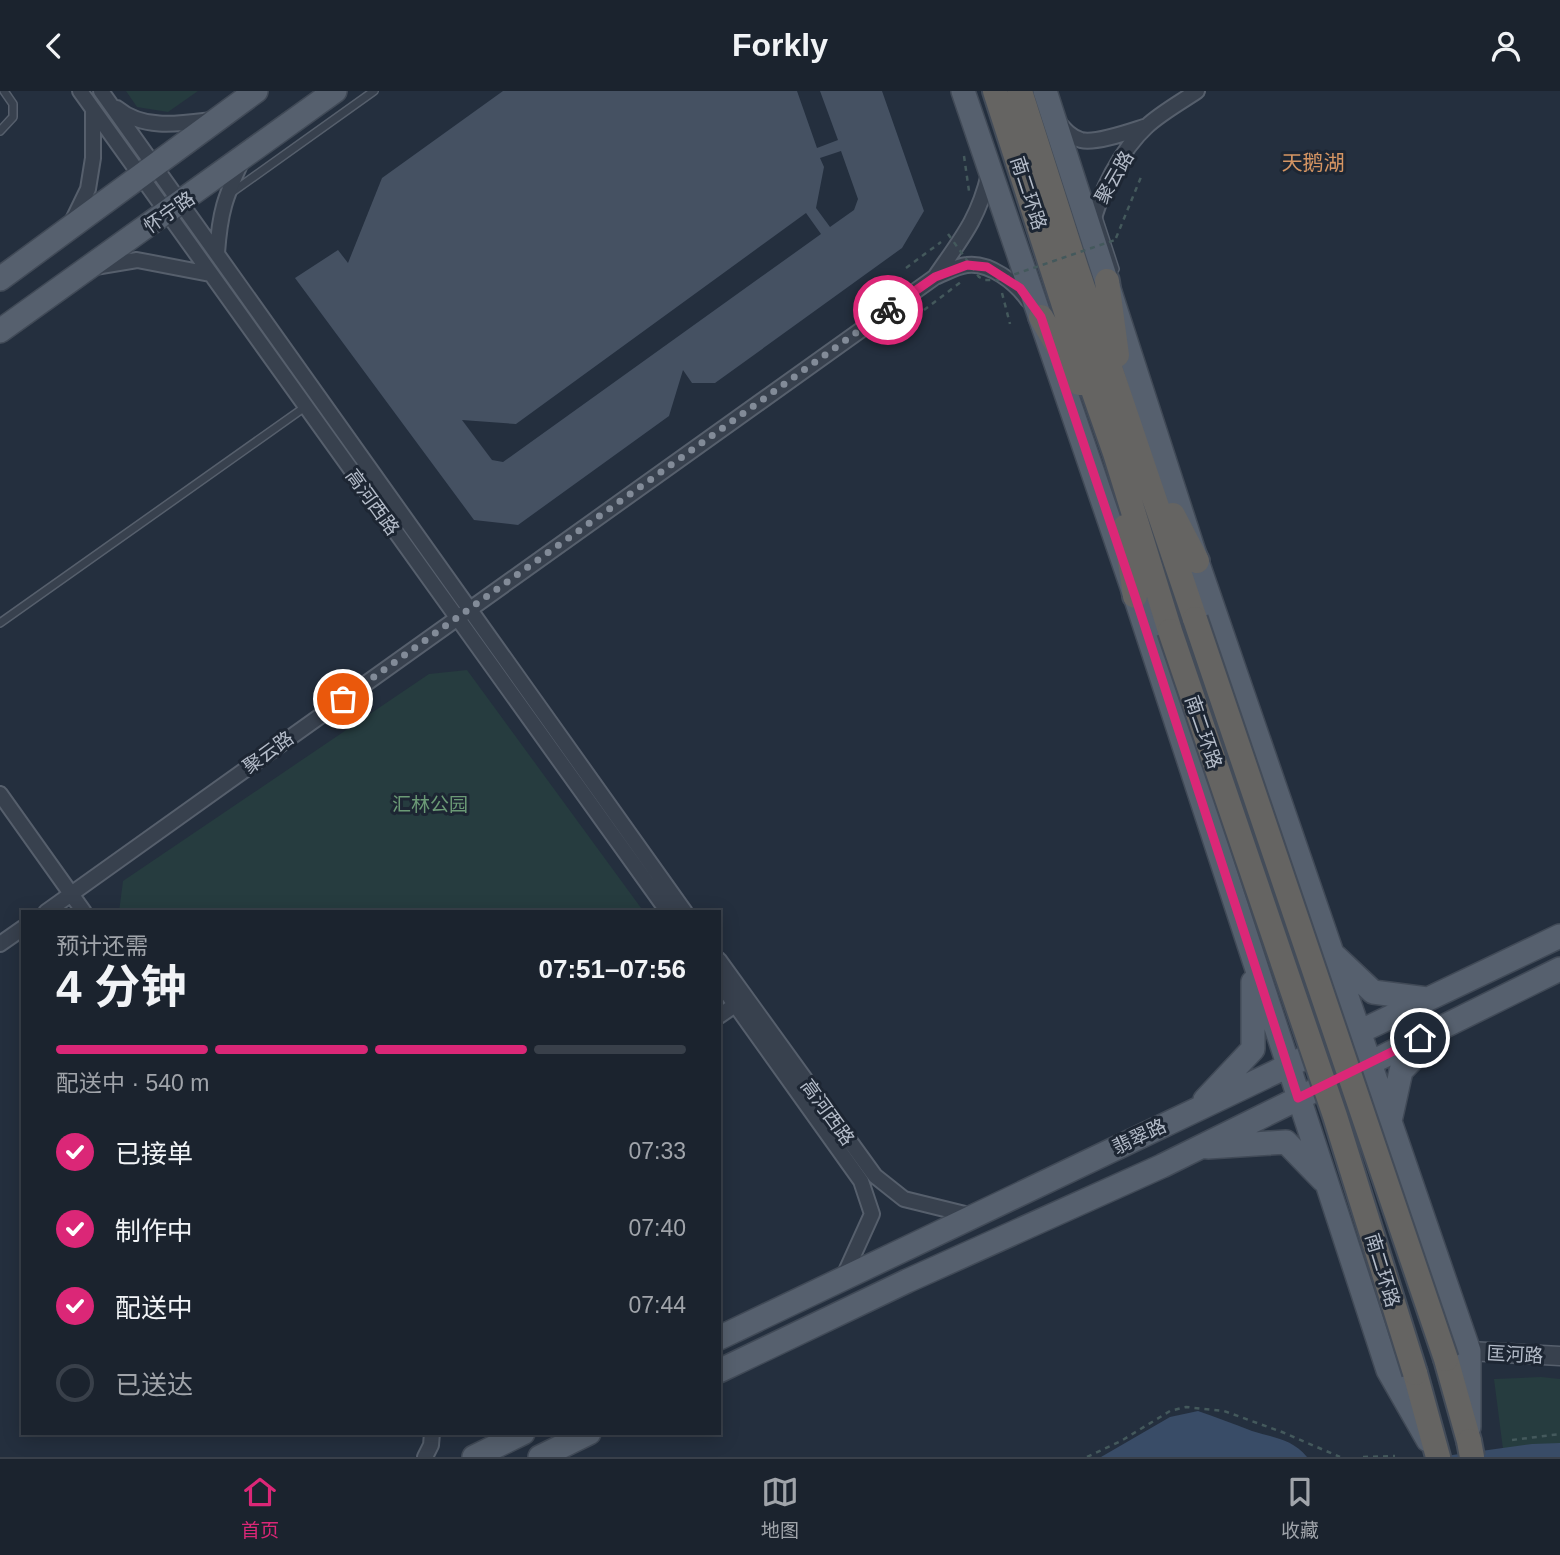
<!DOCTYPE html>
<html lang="zh">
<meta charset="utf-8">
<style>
body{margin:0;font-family:Helvetica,"Noto Sans SC",sans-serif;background:#282f3a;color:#f1f3f6;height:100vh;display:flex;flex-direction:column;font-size:26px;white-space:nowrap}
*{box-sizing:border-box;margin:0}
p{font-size:23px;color:#a0a4aa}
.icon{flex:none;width:38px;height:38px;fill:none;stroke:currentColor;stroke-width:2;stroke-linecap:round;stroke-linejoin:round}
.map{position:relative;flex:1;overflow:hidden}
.panel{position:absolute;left:21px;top:819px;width:700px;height:525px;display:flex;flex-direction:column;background:#1b232e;border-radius:0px;box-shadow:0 4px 18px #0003,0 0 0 2px #39404a}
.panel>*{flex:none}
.pin{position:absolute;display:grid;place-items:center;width:60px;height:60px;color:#fff;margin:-30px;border:4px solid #fff;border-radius:50%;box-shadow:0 2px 7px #0007}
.courier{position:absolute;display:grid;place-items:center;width:70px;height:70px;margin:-35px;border:5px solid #db2777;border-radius:50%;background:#fff;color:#222;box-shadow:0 2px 9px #0007}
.head em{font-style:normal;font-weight:700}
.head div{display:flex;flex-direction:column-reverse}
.head{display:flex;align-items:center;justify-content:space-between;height:119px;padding:0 35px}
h1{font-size:46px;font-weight:700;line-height:52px}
.bar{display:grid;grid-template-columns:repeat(4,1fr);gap:10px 7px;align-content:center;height:84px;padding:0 35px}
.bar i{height:9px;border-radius:5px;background:#39404a}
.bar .on{background:#db2777}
.bar p{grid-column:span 4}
ol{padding:0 35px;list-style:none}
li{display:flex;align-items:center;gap:21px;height:77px}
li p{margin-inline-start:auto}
li .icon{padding:7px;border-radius:50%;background:#db2777;color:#fff;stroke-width:4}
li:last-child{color:#a0a4aa}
li i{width:38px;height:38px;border:4px solid #39404a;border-radius:50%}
header{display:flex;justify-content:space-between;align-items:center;height:91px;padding:0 35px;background:#1b232e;font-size:32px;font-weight:700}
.tab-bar{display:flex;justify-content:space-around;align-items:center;height:98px;border-top:2px solid #39404a;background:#1b232e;font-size:19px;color:#a0a4aa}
.tab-bar a{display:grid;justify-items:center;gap:4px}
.tab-bar .on{color:#db2777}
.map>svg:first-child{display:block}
.green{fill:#263c3f}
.water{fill:#394c67}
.building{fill:#455162;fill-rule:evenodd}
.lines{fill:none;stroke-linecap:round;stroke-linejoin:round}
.service-casing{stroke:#565f6c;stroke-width:10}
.minor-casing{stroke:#565f6c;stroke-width:18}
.tertiary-casing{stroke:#565f6c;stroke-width:21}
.primary-casing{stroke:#414a57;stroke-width:26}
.trunk-casing{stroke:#434c59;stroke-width:28}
.path{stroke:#44595c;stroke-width:2.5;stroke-dasharray:5 5;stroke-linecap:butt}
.service{stroke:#38414e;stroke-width:7}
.minor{stroke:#38414e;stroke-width:14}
.tertiary{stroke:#38414e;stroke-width:18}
.primary{stroke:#56606e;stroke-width:23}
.trunk{stroke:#656462;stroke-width:24}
.trunk-bridge-casing{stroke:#434c59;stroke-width:28;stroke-linecap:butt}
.path-bridge{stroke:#44595c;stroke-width:2.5;stroke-dasharray:5 5;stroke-linecap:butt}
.trunk-bridge{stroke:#656462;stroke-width:24}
.done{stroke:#828b98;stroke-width:7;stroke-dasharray:0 12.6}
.route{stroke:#db2777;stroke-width:9}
.labels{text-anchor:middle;stroke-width:6;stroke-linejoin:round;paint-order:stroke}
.street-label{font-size:19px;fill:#b4bcc9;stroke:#1d2633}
.park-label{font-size:19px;fill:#6b9a76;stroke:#1d2633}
.neighbourhood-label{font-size:21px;fill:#d59563;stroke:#1d2633}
</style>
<header><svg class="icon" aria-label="back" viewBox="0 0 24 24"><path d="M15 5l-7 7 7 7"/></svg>Forkly<svg class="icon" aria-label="person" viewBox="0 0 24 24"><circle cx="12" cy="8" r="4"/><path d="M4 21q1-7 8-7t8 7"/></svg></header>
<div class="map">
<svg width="1560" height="1366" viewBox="0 0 1560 1366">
<rect width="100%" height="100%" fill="#242f3e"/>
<path class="green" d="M126,0H198L168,21L137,16Z
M467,579L644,821H119L123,790L429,583Z
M1541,1286L1560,1288V1366H1504L1494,1288Z"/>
<path class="water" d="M1198,1320C1216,1326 1234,1333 1252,1340C1273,1347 1291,1347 1307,1366H1101L1170,1326Z
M1560,1352V1366H1438L1532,1353Z"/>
<path class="building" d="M503,0H797L817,57L838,49L820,0H882L924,120L902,157L715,292H692L683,279L669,325L518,434L474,429L295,187L338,159L348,172L382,87ZM841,60L858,108L854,119L830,136L816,117L824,76L820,67ZM806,122L821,143L503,371L492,369L462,329L516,333Z"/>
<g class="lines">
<defs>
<path id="service" d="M0,40L13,26V13L4,0
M231,102L374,0
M1098,126L1115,178L1111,184
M0,532L305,316"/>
<path id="minor" d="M80,0L668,821
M101,0L685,821
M117,17C143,39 179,33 211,29
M1059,32C1065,39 1071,46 1081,49C1096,53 1131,40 1147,35
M989,83C978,129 961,148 935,186C945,182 957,175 967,174C990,171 1016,192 1028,209
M72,131L88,98L93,67V18
M1092,136C1099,102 1121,59 1147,35C1161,22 1181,11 1197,0
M217,162C220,120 225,107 242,69
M95,176L137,169L210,183
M0,703L84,821
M46,821L935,186
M0,853L23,837
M719,869L875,1085L904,1108L973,1125
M719,891L861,1090L872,1123L843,1187
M719,925L735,914
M425,1366L431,1354L432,1342"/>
<path id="tertiary" d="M1469,1260L1560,1265"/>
<path id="primary" d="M963,0L1135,505L1388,1279L1428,1349
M1045,0L1197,470L1469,1260V1336
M0,188L256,0
M0,240L335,0
M1336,866L1373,901L1427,908
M1205,1009L1253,958V891
M1390,1030L1401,980L1434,946
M1208,1056L1286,1051L1323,1089
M719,1247L1560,845
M719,1280L907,1190L1162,1075L1560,878
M474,1366L523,1342
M540,1366L589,1342"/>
<path id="trunk" d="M995,0L1068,227L1115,362L1170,540
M1020,0L1076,176L1195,528
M1107,190L1117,264
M1041,226L1079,292
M1173,424L1197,470
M1125,436L1135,505
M1446,1268L1469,1350
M1415,1282L1438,1366"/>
</defs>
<use href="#service" class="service-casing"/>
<use href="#minor" class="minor-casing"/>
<use href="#tertiary" class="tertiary-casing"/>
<use href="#primary" class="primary-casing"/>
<use href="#trunk" class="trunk-casing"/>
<path class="path" d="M964,65L969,100
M1116,147L1141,86
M906,177L941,151
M1002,202L1010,233
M908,231L961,191
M1512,1349L1560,1343
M1087,1366L1121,1350L1170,1320L1186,1316L1224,1320L1282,1341L1340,1366
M1363,1366L1395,1365"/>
<use href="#service" class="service"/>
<use href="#minor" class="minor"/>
<use href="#tertiary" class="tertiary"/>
<use href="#primary" class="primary"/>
<use href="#trunk" class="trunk"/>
<defs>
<path id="trunk-bridge" d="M1195,528L1446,1268
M1170,540L1335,1025L1415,1282
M1469,1350L1472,1366"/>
</defs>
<use href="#trunk-bridge" class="trunk-bridge-casing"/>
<path class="path-bridge" d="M948,143L979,186L985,189H998L1115,149"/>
<use href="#trunk-bridge" class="trunk-bridge"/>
</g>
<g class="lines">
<path class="done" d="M343,608L888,219"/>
<path class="route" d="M888,219L935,186L967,174L987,176L1020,197L1041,226L1135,505L1298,1007L1420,947"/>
</g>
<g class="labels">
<g class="street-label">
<text transform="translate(1114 86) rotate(-60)" y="7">聚云路</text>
<text transform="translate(1029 102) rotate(72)" y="7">南二环路</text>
<text transform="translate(169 121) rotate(-35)" y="7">怀宁路</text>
<text transform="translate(373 411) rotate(54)" y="7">高河西路</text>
<text transform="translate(1204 641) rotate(71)" y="7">南二环路</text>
<text transform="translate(268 661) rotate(-36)" y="7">聚云路</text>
<text transform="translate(828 1021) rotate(54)" y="7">高河西路</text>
<text transform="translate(1139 1045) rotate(-25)" y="7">翡翠路</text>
<text transform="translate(1383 1179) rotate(73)" y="7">南二环路</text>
<text transform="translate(1515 1263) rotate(3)" y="7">匡河路</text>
</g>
<g class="park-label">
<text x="430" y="720">汇林公园</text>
</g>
<g class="neighbourhood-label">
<text x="1313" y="79">天鹅湖</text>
</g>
</g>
</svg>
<div class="pin" style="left:343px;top:608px;background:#ea580c"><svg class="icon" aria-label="bag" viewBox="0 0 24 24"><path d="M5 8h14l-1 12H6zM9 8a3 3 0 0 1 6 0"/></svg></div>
<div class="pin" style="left:1420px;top:947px;background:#1f2937"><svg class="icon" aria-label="home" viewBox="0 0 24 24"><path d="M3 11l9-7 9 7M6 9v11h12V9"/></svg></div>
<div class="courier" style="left:888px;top:219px"><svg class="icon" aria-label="bike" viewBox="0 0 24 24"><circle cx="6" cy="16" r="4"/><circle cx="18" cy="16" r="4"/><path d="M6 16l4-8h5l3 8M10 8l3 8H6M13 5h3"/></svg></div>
<section class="panel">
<div class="head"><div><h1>4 分钟</h1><p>预计还需</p></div><em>07:51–07:56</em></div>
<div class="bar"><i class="on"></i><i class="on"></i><i class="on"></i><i></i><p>配送中 · 540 m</p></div>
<ol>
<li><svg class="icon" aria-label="check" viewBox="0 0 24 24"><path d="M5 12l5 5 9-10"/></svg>已接单<p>07:33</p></li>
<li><svg class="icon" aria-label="check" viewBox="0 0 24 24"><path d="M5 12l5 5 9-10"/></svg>制作中<p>07:40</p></li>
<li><svg class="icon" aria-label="check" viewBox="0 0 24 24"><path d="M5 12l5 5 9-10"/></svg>配送中<p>07:44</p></li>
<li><i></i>已送达</li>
</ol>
</section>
</div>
<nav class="tab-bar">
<a class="on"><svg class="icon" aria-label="home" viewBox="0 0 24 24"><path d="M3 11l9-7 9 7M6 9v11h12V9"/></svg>首页</a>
<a><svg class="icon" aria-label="map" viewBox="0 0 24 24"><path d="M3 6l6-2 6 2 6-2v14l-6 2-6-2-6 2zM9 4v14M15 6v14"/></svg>地图</a>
<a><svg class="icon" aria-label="saved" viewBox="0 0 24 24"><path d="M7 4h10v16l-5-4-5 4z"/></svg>收藏</a>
</nav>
